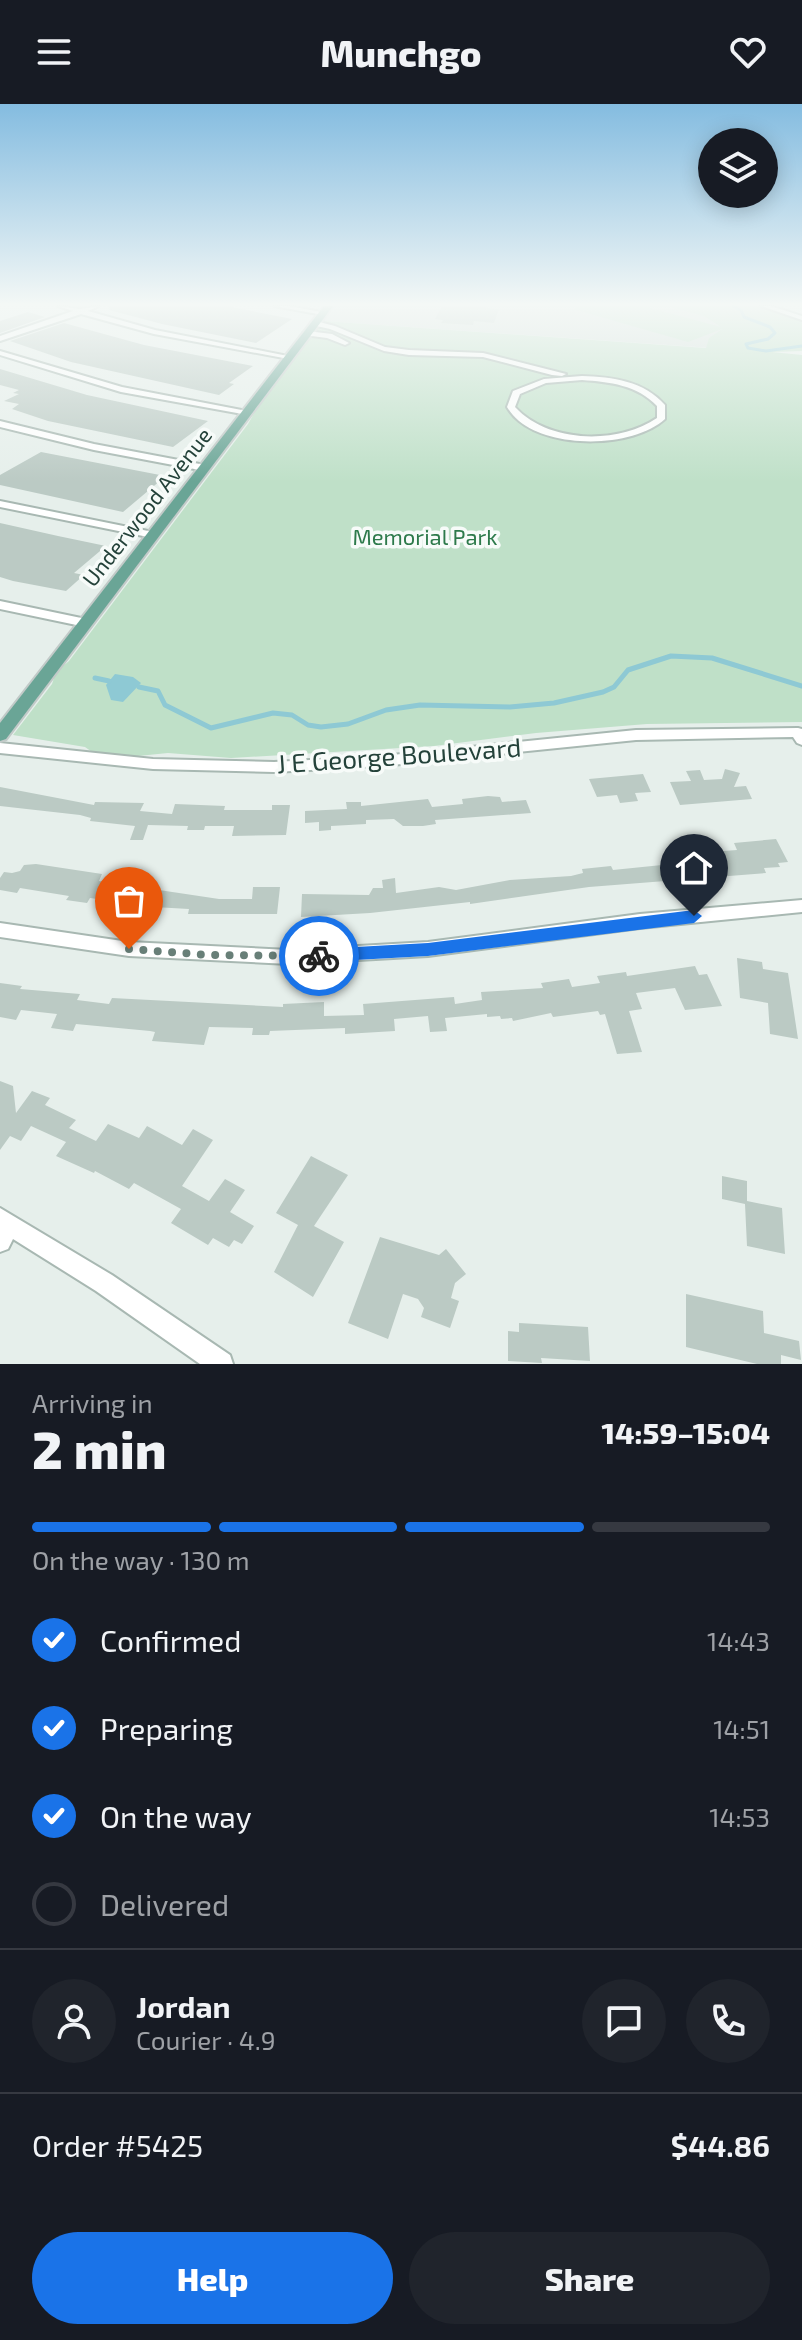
<!DOCTYPE html>
<meta charset="utf-8">
<style>
body{margin:0;font-family:"Exo 2",sans-serif;background:#20242c;color:#f1f3f6;height:100vh;display:flex;flex-direction:column;font-size:30px;white-space:nowrap}
*{box-sizing:border-box;margin:0}
p{font-size:26px;color:#9ea1a6}
.icon{flex:none;width:44px;height:44px;fill:none;stroke:currentColor;stroke-width:2;stroke-linecap:round;stroke-linejoin:round}
.map{position:relative;height:1260px;overflow:hidden}
.drawer{display:flex;flex-direction:column;background:#171b24;flex:1}
.drawer>*{flex:none}
.buttons{position:absolute;left:698px;top:24px;display:grid;gap:16px}
.buttons a{display:grid;place-items:center;width:80px;height:80px;border-radius:50%;background:#171b24;box-shadow:0 4px 20px #0003;font-size:40px}
.pin{position:absolute;display:grid;place-items:center;width:68px;height:68px;color:#fff;margin:-82px -34px;border-radius:50% 50% 50% 0;rotate:-45deg;box-shadow:0 0 8px #0007}
.pin .icon{rotate:45deg}
.courier{position:absolute;display:grid;place-items:center;width:80px;height:80px;margin:-40px;border:6px solid #1a73e8;border-radius:50%;background:#fff;color:#222;box-shadow:0 2px 10px #0007}
.headline em{font-style:normal;font-weight:800}
.headline div{display:flex;flex-direction:column-reverse}
.headline{display:flex;align-items:center;justify-content:space-between;height:136px;padding:0 32px}
h1{font-size:52px;font-weight:800;line-height:60px}
.bar{display:grid;grid-template-columns:repeat(4,1fr);gap:12px 8px;align-content:center;height:96px;padding:0 32px}
.bar i{height:10px;border-radius:6px;background:#363941}
.bar .active{background:#1a73e8}
.bar p{grid-column:span 4}
.line{display:flex;align-items:center;gap:20px;padding:0 32px;border-top:2px solid #363941}
.line div{flex:1}
.round{display:grid;place-items:center;flex:none;width:84px;height:84px;border-radius:42px;background:#20242c}
ol{padding:0 32px;list-style:none}
li{display:flex;align-items:center;gap:24px;height:88px}
li p{margin-inline-start:auto}
li .icon{padding:8px;border-radius:50%;background:#1a73e8;color:#fff;stroke-width:4}
li:last-child{color:#9ea1a6}
li i{width:44px;height:44px;border:4px solid #363941;border-radius:50%}
.cta{display:flex;gap:16px;margin-top:auto;padding:16px 32px}
.cta a{flex:1;height:92px;border-radius:48px;background:#1a73e8;color:#fff;font-size:32px;font-weight:800;line-height:92px;text-align:center}
.cta a+a{background:#20242c;color:#f1f3f6}
header{display:flex;justify-content:space-between;align-items:center;height:104px;padding:0 32px;background:#171b24;font-size:36px;font-weight:800}
.map>svg:first-child{display:block}
.built{fill:#d4dfda}
.green{fill:#bfe0c8}
.water{fill:#8ec9d4}
.lines{fill:none;stroke-linecap:round;stroke-linejoin:round}
.stream-far1{stroke:#8ec9d4;stroke-width:3}
.stream{stroke:#8ec9d4;stroke-width:5}
.building{fill:#bbcac4}
.minor-casing{stroke:#a8b8b2;stroke-width:4}
.major-casing{stroke:#c2cac8;stroke-width:4}
.minor{fill:#fff;fill-rule:evenodd}
.major{fill:#6aa596;fill-rule:evenodd}
.route{fill:#1a73e8}
.done{stroke:#687f78;stroke-width:8;stroke-dasharray:0 14.4}
.labels{text-anchor:middle;stroke-width:7;stroke-linejoin:round;paint-order:stroke}
.far-street-label{font-size:22px;fill:#24423a;stroke:#f7fbf9}
.far-park-label{font-size:22px;fill:#2d7a4b;stroke:#f7fbf9}
.street-label{font-size:26px;fill:#24423a;stroke:#f7fbf9}
</style>
<header><svg class="icon" aria-label="menu" viewBox="0 0 24 24"><path d="M4 6h16M4 12h16M4 18h16"/></svg>Munchgo<svg class="icon" aria-label="heart" viewBox="0 0 24 24"><path d="M12 20l-8-8c-3-5 5-10 8-4 3-6 11-1 8 4z"/></svg></header>
<div class="map">
<svg width="802" height="1260" viewBox="0 0 802 1260">
<rect width="100%" height="100%" fill="#e6efeb"/>
<path class="built" d="M336,202H676L708,210L725,222L726,245L324,217Z"/>
<path class="green" d="M582,202H643L721,223L704,212L666,202H761L802,216V247L772,248L802,251V618L647,620L536,629L434,642L231,654L168,649L128,653L95,650L85,643L13,631L52,580L56,568L69,557L248,320L261,297L302,246V242L324,217L706,244L709,234L722,225L688,238L573,205Z"/>
<path class="water" d="M115,570L133,573L141,579L123,598L111,596L106,581Z"/>
<g class="lines">
<path class="stream-far1" d="M733,202L741,206L744,213L770,223L775,229L768,235L746,240L748,244L766,247L802,242"/>
<path class="stream" d="M95,574L109,577
M139,583L158,587L165,601L211,624L273,609L292,611L308,621L321,623L348,620L386,606L420,601L510,603L554,599L603,588L614,583L628,566L671,552L712,554L802,582"/>
</g>
<path class="building" d="M110,202H227L292,215L256,239L162,220L109,206Z
M442,202H487L486,204L499,205L494,219L474,217L473,221L441,219L443,216L435,215Z
M28,208L45,213L0,229V217Z
M64,219L144,241L253,262L229,279L234,280L219,291L71,258L10,237Z
M0,265L87,291L208,317L173,343L48,317L12,305L19,300L4,297L19,290L13,289L19,286L0,281Z
M41,348L160,371L156,375L161,376L123,408L0,381V371Z
M0,419L58,432L106,442L74,469L84,471L66,487L13,477L0,473Z
M725,665L740,669L734,683L746,682L752,695L680,701L670,678L691,677L686,667L700,666L704,676L722,675Z
M643,670L651,688L635,689L638,697L620,699L617,691L597,693L589,675Z
M0,683L94,701L95,698L144,699L140,707L172,710L175,700L225,702L224,706H272V701H290L286,731L232,732L234,722H205L204,726H187L188,722L148,721L143,736H130L135,722L90,717L91,714L80,711L0,702Z
M488,692L500,693L502,698L526,696L531,709L435,716L436,720L423,722H403L394,715L366,716V720L331,722V726L319,727V718L305,719V707L347,705L346,698H361V702L428,695L432,703L463,700L462,695Z
M776,735L788,758L778,759L780,763L764,764L766,769L589,783L470,800V798L370,809L301,813L302,790L369,791L373,784H383L382,776L395,774L396,789L439,783L456,786L510,776L571,772L583,769L582,765L611,762L613,766L701,757L698,749L737,746L734,739Z
M36,760L102,770L99,777L219,795H252L253,783H280L277,810H188L189,805L154,803L152,807L124,803L126,799L90,794L87,799L66,796L69,792L20,784L17,789L0,786V774L4,768L12,769L20,767L24,761Z
M737,854L762,858L763,865L788,869L798,935L770,930L768,899L740,894Z
M695,862L699,871L707,870L722,902L685,906L675,884L636,889L642,905L629,907L642,948L617,950L605,910L600,911L598,907L553,913L551,909L513,917L512,914L501,915L500,912L487,913V910L445,914L447,927L430,928L428,912L394,915L395,927L345,930V924L270,927L269,931H252L253,924L209,923L204,941L152,937L155,928L150,927L76,920L73,927L51,924L57,910L21,906L16,916L0,913V879L22,882L20,885L80,890L77,896L109,900L112,894L283,903V900L324,898V912L364,911L363,900L454,893L455,900L482,896L481,888L543,884L541,879L569,875L572,883L600,879L597,872L626,868L627,872Z
M0,977L13,982L16,1009L32,987L50,994L45,1001L76,1016L69,1024L96,1037L108,1020L139,1034L147,1022L182,1041L193,1025L213,1036L182,1082L209,1097L225,1075L245,1086L230,1108L254,1122L242,1140L234,1136L229,1143L213,1134L208,1141L171,1119L181,1105L134,1079L129,1085L95,1067L94,1069L56,1052L66,1038L31,1022L21,1037L10,1032L0,1046Z
M311,1052L348,1071L314,1122L344,1138L313,1193L274,1168L298,1121L276,1109Z
M722,1072L747,1077V1097L782,1104L785,1150L747,1142L745,1100L722,1095Z
M380,1133L439,1151L446,1145L466,1170L455,1179L451,1194L459,1197L450,1224L421,1213L424,1204L418,1195L403,1190L388,1235L348,1219Z
M686,1190L763,1207L764,1229L799,1237L801,1256L781,1251V1260H757L686,1243Z
M519,1219L588,1223L590,1257L541,1254L542,1259L508,1257V1227L519,1228Z"/>
<g class="lines">
<defs>
<path id="minor" d="M58,202L80,205L99,202L88,207L155,226L293,253L289,255L154,230L81,210L0,237V232L73,207Z
M274,202H289L327,209L323,211Z
M761,202H771L802,212V216Z
M315,217L335,222L385,243L409,246L483,249L566,270L562,272L552,271L483,253L409,251L384,247L330,225L312,221L311,219Z
M307,227L332,230L349,239L345,241L327,234L304,231L303,229Z
M0,247L122,283L252,308L248,311L121,288L0,251Z
M582,272C613,273 644,277 665,301V315C633,344 553,345 519,317C514,313 510,308 507,303L513,287L544,275ZM582,276C610,278 637,281 657,302V314C617,341 548,339 515,303L520,290L546,279Z
M0,317L94,340L205,361L210,364L205,367L94,346L0,323Z
M0,397L153,428L158,431L153,434L0,403Z
M0,497L86,515L92,519L86,523L0,505Z
M798,624L802,625V641L797,639L793,633L636,636L382,662L274,668L153,665L0,649V639L153,655L274,658L382,652L636,626Z
M802,796V808L640,824L428,852L289,860L129,852L0,833V819L129,838L289,846L428,838L640,810Z
M0,1104L112,1171L230,1251L233,1260H200L96,1187L13,1135L8,1145L0,1148Z"/>
<path id="major" d="M324,202H333L6,635L0,637V619Z"/>
</defs>
<use href="#minor" class="minor-casing"/>
<use href="#major" class="major-casing"/>
<use href="#minor" class="minor"/>
<use href="#major" class="major"/>
</g>
<linearGradient id="sky" x2="0" y2="1"><stop stop-color="#84bce0"/><stop offset="0.53" stop-color="#f4f8f6"/><stop offset="1" stop-color="#f4f8f6" stop-opacity="0"/></linearGradient>
<rect width="802" height="378" fill="url(#sky)"/>
<path class="route" d="M694,806L702,812L694,819L428,852L319,858L310,852L319,845L428,839Z"/>
<g class="lines">
<path class="done" d="M129,845L208,851L319,852"/>
</g>
<g class="labels">
<g class="far-street-label">
<text transform="translate(147 403) rotate(-52)" y="8">Underwood Avenue</text>
</g>
<g class="far-park-label">
<text x="425" y="441">Memorial Park</text>
</g>
<g class="street-label">
<text transform="translate(399 652) rotate(-4)" y="9">J E George Boulevard</text>
</g>
</g>
</svg>
<div class="buttons">
<a><svg class="icon" aria-label="layers" viewBox="0 0 24 24"><path d="M12 4l9 5-9 5-9-5zM3 14l9 5 9-5"/></svg></a>
</div>
<div class="pin" style="left:129px;top:845px;background:#ea580c"><svg class="icon" aria-label="bag" viewBox="0 0 24 24"><path d="M5 8h14l-1 12H6zM9 8a3 3 0 0 1 6 0"/></svg></div>
<div class="pin" style="left:694px;top:812px;background:#1f2937"><svg class="icon" aria-label="home" viewBox="0 0 24 24"><path d="M3 11l9-7 9 7M6 9v11h12V9"/></svg></div>
<div class="courier" style="left:319px;top:852px"><svg class="icon" aria-label="bike" viewBox="0 0 24 24"><circle cx="6" cy="16" r="4"/><circle cx="18" cy="16" r="4"/><path d="M6 16l4-8h5l3 8M10 8l3 8H6M13 5h3"/></svg></div>
</div>
<section class="drawer">
<div class="headline"><div><h1>2 min</h1><p>Arriving in</p></div><em>14:59–15:04</em></div>
<div class="bar"><i class="active"></i><i class="active"></i><i class="active"></i><i></i><p>On the way · 130 m</p></div>
<ol>
<li><svg class="icon" aria-label="check" viewBox="0 0 24 24"><path d="M5 12l5 5 9-10"/></svg>Confirmed<p>14:43</p></li>
<li><svg class="icon" aria-label="check" viewBox="0 0 24 24"><path d="M5 12l5 5 9-10"/></svg>Preparing<p>14:51</p></li>
<li><svg class="icon" aria-label="check" viewBox="0 0 24 24"><path d="M5 12l5 5 9-10"/></svg>On the way<p>14:53</p></li>
<li><i></i>Delivered</li>
</ol>
<div class="line" style="height:144px"><a class="round"><svg class="icon" aria-label="person" viewBox="0 0 24 24"><circle cx="12" cy="8" r="4"/><path d="M4 21q1-7 8-7t8 7"/></svg></a><div><b>Jordan</b><p>Courier · 4.9</p></div><a class="round"><svg class="icon" aria-label="chat" viewBox="0 0 24 24"><path d="M4 5h16v11H9l-5 4z"/></svg></a><a class="round"><svg class="icon" aria-label="phone" viewBox="0 0 24 24"><path d="M5 4h4l2 5-3 2q2 4 5 5l2-3 5 2v4C11 20 4 13 5 4z"/></svg></a></div>
<div class="line" style="height:104px"><div>Order #5425</div><b>$44.86</b></div>
<div class="cta"><a>Help</a><a>Share</a></div>
</section>
